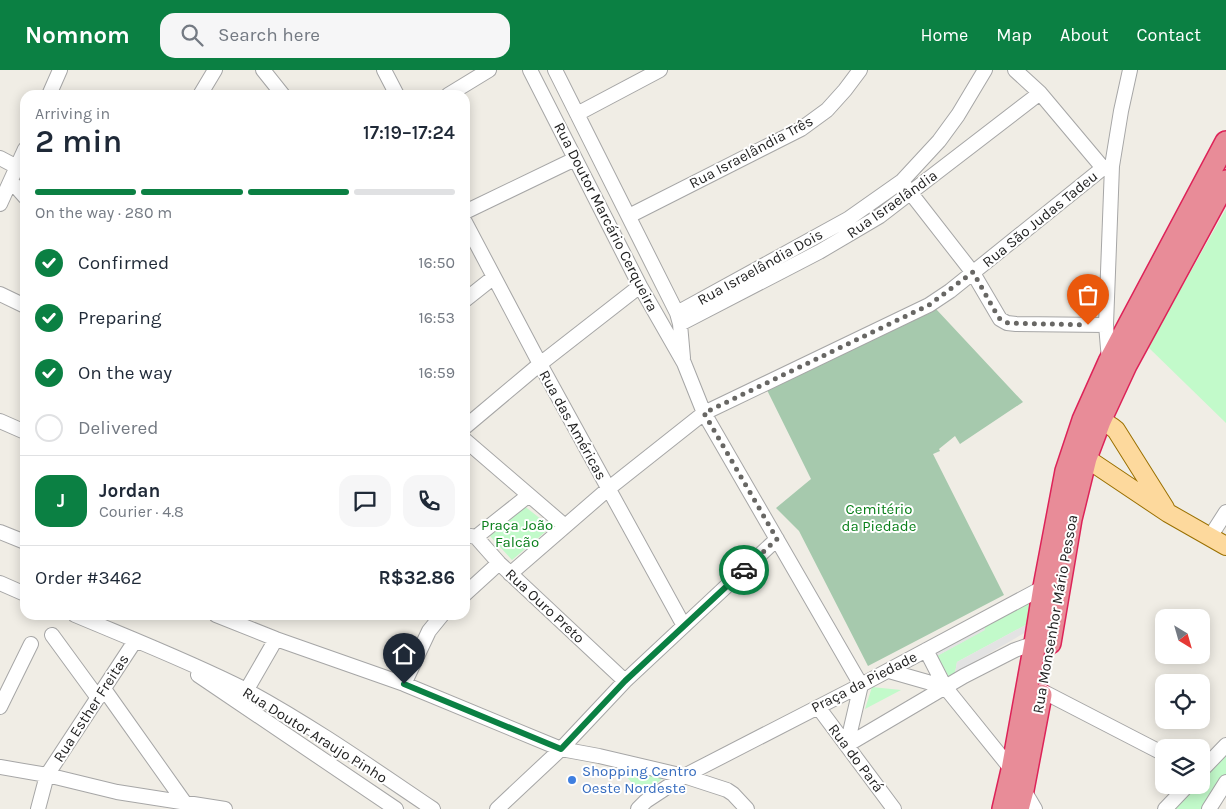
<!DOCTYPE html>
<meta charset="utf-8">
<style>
body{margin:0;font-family:Karla,sans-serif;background:#f6f6f7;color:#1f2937;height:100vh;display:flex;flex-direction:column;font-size:19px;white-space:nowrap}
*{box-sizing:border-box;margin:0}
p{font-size:16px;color:#747a83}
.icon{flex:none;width:28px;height:28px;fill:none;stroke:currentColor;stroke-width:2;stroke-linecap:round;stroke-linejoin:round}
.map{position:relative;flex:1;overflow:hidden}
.drawer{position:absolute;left:20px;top:20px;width:450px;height:530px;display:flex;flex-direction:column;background:#fff;border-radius:15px;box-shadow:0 2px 12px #0003}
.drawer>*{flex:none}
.needle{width:32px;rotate:143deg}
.tools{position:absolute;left:1155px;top:539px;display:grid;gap:10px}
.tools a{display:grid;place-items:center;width:55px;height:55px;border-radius:10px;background:#fff;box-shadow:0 2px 12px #0003;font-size:25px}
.pin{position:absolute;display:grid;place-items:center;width:42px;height:42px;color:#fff;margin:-51px -21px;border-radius:50% 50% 50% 0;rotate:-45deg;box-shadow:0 0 5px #0007}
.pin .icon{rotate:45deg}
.courier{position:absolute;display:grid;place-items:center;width:50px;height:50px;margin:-25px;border:4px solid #0b8043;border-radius:50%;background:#fff;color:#222;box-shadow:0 1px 6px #0007}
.head em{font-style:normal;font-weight:600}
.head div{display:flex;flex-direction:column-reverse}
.head{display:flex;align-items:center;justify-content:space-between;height:85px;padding:0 15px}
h1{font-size:32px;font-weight:600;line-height:38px}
.bar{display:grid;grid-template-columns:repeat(4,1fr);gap:8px 5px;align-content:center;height:60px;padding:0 15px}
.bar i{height:6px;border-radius:4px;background:#e0e1e3}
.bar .selected{background:#0b8043}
.bar p{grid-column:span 4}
.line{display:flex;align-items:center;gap:12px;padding:0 15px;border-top:1px solid #e0e1e3}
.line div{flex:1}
.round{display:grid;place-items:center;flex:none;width:52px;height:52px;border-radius:15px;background:#f6f6f7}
ol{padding:0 15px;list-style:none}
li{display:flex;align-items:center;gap:15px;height:55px}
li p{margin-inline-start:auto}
li .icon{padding:5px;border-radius:50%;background:#0b8043;color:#fff;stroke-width:4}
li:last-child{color:#747a83}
li i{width:28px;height:28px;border:2px solid #e0e1e3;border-radius:50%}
header{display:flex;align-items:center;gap:30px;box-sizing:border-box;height:70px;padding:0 25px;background:#0b8043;color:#fff}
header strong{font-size:24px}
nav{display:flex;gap:28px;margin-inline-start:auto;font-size:18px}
.search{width:350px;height:45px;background:#f6f6f7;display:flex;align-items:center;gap:12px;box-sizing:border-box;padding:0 18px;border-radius:15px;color:#747a83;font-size:19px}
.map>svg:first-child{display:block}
.cemetery{fill:#a6c9ad}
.park{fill:#c2faca}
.parking{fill:#e3e3e3}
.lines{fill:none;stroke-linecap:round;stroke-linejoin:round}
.minor-casing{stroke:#a6a6a6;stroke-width:16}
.major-casing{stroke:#9a7000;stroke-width:20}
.highway-casing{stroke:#dd2358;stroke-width:24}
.minor{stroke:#fff;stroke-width:14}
.major{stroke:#fdd99d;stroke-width:18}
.highway{stroke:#e88c98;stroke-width:21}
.done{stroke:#686764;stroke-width:5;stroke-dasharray:0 9}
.route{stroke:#0b8043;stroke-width:6}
.shop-dot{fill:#3f7fe0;stroke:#fff;stroke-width:2}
.labels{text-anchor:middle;stroke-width:4;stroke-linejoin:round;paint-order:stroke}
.street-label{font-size:15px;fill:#1f1f1f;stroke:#fff}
.park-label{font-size:15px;fill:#0a801b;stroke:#fff}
.shop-label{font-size:15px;fill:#366cbe;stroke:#fff;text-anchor:start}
</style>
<header>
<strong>Nomnom</strong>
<div class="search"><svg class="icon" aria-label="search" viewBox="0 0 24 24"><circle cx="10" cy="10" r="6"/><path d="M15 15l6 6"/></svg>Search here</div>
<nav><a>Home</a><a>Map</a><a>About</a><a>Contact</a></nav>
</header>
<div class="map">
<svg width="1226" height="739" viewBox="0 0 1226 739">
<rect width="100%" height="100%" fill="#f0ede5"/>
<path class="cemetery" d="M936,239L1023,332L960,374L955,366L939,379L940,381L933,384L1004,525L868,596L799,461L776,438L811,409L766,318Z"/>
<path class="park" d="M1226,139V353L1148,277Z
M523,435L551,457L512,490L489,465Z
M1035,525L1033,551L957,592L955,603L949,607L937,586L984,560V554Z
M872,617L901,620L865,639Z
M1226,675V712L1209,739H1165L1188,715H1201V701Z
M616,695L668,704L643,725Z"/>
<path class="parking" d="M1033,551V558L955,603L957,592Z
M984,554L985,560L937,586L935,580Z"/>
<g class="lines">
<defs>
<path id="minor" d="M263,0L283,25
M384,0L397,25
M530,0L640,216L684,293L704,343L861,615L847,675
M555,0L677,243L680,254L683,288
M1015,0L1040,23L1103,98
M49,25L60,0
M200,25L215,0
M448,25L489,0
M577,44L660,0
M0,88L17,97
M11,111L25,127
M906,117L973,203L1000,249L1007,253L1016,254L1106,255
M0,134L25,79
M465,142L575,89
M629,146L801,59L827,40L845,20L860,0
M465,152L540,294L684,556
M0,224L25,236
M465,230L494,207
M677,243L848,149L902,111L939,71L958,45L985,0
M680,254L819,182L880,146L1040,23
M1109,290L1106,255L1112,96L1121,41L1130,0
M0,351L25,362
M465,357L540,294L640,216
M465,370L565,456
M0,462L25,472
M465,465L476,467L499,493L625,611
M476,467L529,425
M1210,467L1226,442
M510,504L608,419L704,343L929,235L950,221L1103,98L1112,96
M0,513L25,524
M465,524L499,493
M75,545C132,569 191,592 246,620C311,655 372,698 433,739
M216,545L276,569L404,614L561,679L599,686L684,706L727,720L733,724L747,739
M52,565L98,628
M926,580L945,617
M889,601L945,617L1012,700L1035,739
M198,605L396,739
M404,614L429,561L442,545
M104,619L187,736
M246,621L276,569
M1042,621L1164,684
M0,637L31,574
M818,637L894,739
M847,675L964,606L1015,580L1035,573
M0,697L47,705L117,722L225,739
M1201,701L1226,675
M38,739L47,705L135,571
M497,739L561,679L625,611L777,469
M638,739L646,731L684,706L861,615L1044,517
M1165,739L1188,715
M1209,739L1226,712"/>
<path id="major" d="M1087,350C1099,350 1107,352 1116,360L1165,438
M1076,383L1086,388L1168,443L1226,476"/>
<path id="highway" d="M1050,573L1071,449L1086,388L1100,351L1126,295L1226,111
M1003,739L1012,700L1035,573L1044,517L1066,401L1083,350L1109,292L1226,72
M1018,739L1023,720L1041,625"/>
</defs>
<use href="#minor" class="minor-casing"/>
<use href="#major" class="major-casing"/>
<use href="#highway" class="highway-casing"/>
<use href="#minor" class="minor"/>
<use href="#major" class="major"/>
<use href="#highway" class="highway"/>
</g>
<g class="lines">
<path class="done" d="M744,500L777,469L704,343L929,235L973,202L996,243L1000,249L1008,253L1088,255"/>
<path class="route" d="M404,614L561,679L625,611L744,500"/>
</g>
<circle class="shop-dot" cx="572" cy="710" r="5"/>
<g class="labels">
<g class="street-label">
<text transform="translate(751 82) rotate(-28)" y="5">Rua Israelândia Três</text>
<text transform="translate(892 134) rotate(-35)" y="5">Rua Israelândia</text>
<text transform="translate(606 147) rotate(63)" y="5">Rua Doutor Marcário Cerqueira</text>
<text transform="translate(1040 149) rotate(-39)" y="5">Rua São Judas Tadeu</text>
<text transform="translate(760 197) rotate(-29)" y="5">Rua Israelândia Dois</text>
<text transform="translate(573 355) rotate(61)" y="5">Rua das Américas</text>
<text transform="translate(545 536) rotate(43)" y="5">Rua Ouro Preto</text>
<text transform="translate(1055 544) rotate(-80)" y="5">Rua Monsenhor Mário Pessoa</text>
<text transform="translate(864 612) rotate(-27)" y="5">Praça da Piedade</text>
<text transform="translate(91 638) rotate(-57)" y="5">Rua Esther Freitas</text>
<text transform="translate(315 665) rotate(32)" y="5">Rua Doutor Araujo Pinho</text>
<text transform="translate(856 688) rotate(53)" y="5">Rua do Pará</text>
</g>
<g class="park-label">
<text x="879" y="444">Cemitério<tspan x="879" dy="17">da Piedade</tspan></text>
<text x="517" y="460">Praça João<tspan x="517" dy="17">Falcão</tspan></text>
</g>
<g class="shop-label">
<text x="582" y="706">Shopping Centro<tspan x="582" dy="17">Oeste Nordeste</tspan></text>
</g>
</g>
</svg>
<div class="tools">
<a><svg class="needle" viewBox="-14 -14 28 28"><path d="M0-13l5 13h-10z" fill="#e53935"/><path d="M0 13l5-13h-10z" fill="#747a83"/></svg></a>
<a><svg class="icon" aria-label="locate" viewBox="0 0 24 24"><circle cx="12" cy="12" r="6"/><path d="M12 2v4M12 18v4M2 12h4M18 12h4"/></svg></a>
<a><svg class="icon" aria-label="layers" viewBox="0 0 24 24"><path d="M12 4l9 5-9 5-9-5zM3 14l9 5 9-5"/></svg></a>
</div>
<div class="pin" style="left:1088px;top:255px;background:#ea580c"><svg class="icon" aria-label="bag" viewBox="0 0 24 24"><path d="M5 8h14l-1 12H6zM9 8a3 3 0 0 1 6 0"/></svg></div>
<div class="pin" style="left:404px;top:614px;background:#1f2937"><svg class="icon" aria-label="home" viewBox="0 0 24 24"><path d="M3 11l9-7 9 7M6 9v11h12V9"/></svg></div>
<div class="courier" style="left:744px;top:500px"><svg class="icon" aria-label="car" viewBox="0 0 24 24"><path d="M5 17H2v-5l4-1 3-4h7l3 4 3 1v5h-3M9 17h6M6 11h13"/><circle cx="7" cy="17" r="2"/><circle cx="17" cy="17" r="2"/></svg></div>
<section class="drawer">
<div class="head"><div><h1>2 min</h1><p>Arriving in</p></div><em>17:19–17:24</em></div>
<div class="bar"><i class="selected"></i><i class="selected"></i><i class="selected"></i><i></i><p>On the way · 280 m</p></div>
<ol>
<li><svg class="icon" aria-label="check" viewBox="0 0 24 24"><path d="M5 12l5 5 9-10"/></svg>Confirmed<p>16:50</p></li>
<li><svg class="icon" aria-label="check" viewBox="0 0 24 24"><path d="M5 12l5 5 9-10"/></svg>Preparing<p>16:53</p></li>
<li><svg class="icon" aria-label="check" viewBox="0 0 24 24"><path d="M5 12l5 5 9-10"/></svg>On the way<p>16:59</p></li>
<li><i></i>Delivered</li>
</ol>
<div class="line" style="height:90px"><b class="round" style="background:#0b8043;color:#fff">J</b><div><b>Jordan</b><p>Courier · 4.8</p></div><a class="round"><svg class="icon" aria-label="chat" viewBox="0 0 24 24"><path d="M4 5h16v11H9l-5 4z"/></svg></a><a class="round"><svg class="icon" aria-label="phone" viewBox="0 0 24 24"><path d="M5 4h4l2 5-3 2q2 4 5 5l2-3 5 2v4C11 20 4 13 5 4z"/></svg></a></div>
<div class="line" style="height:65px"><div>Order #3462</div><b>R$32.86</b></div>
</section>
</div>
